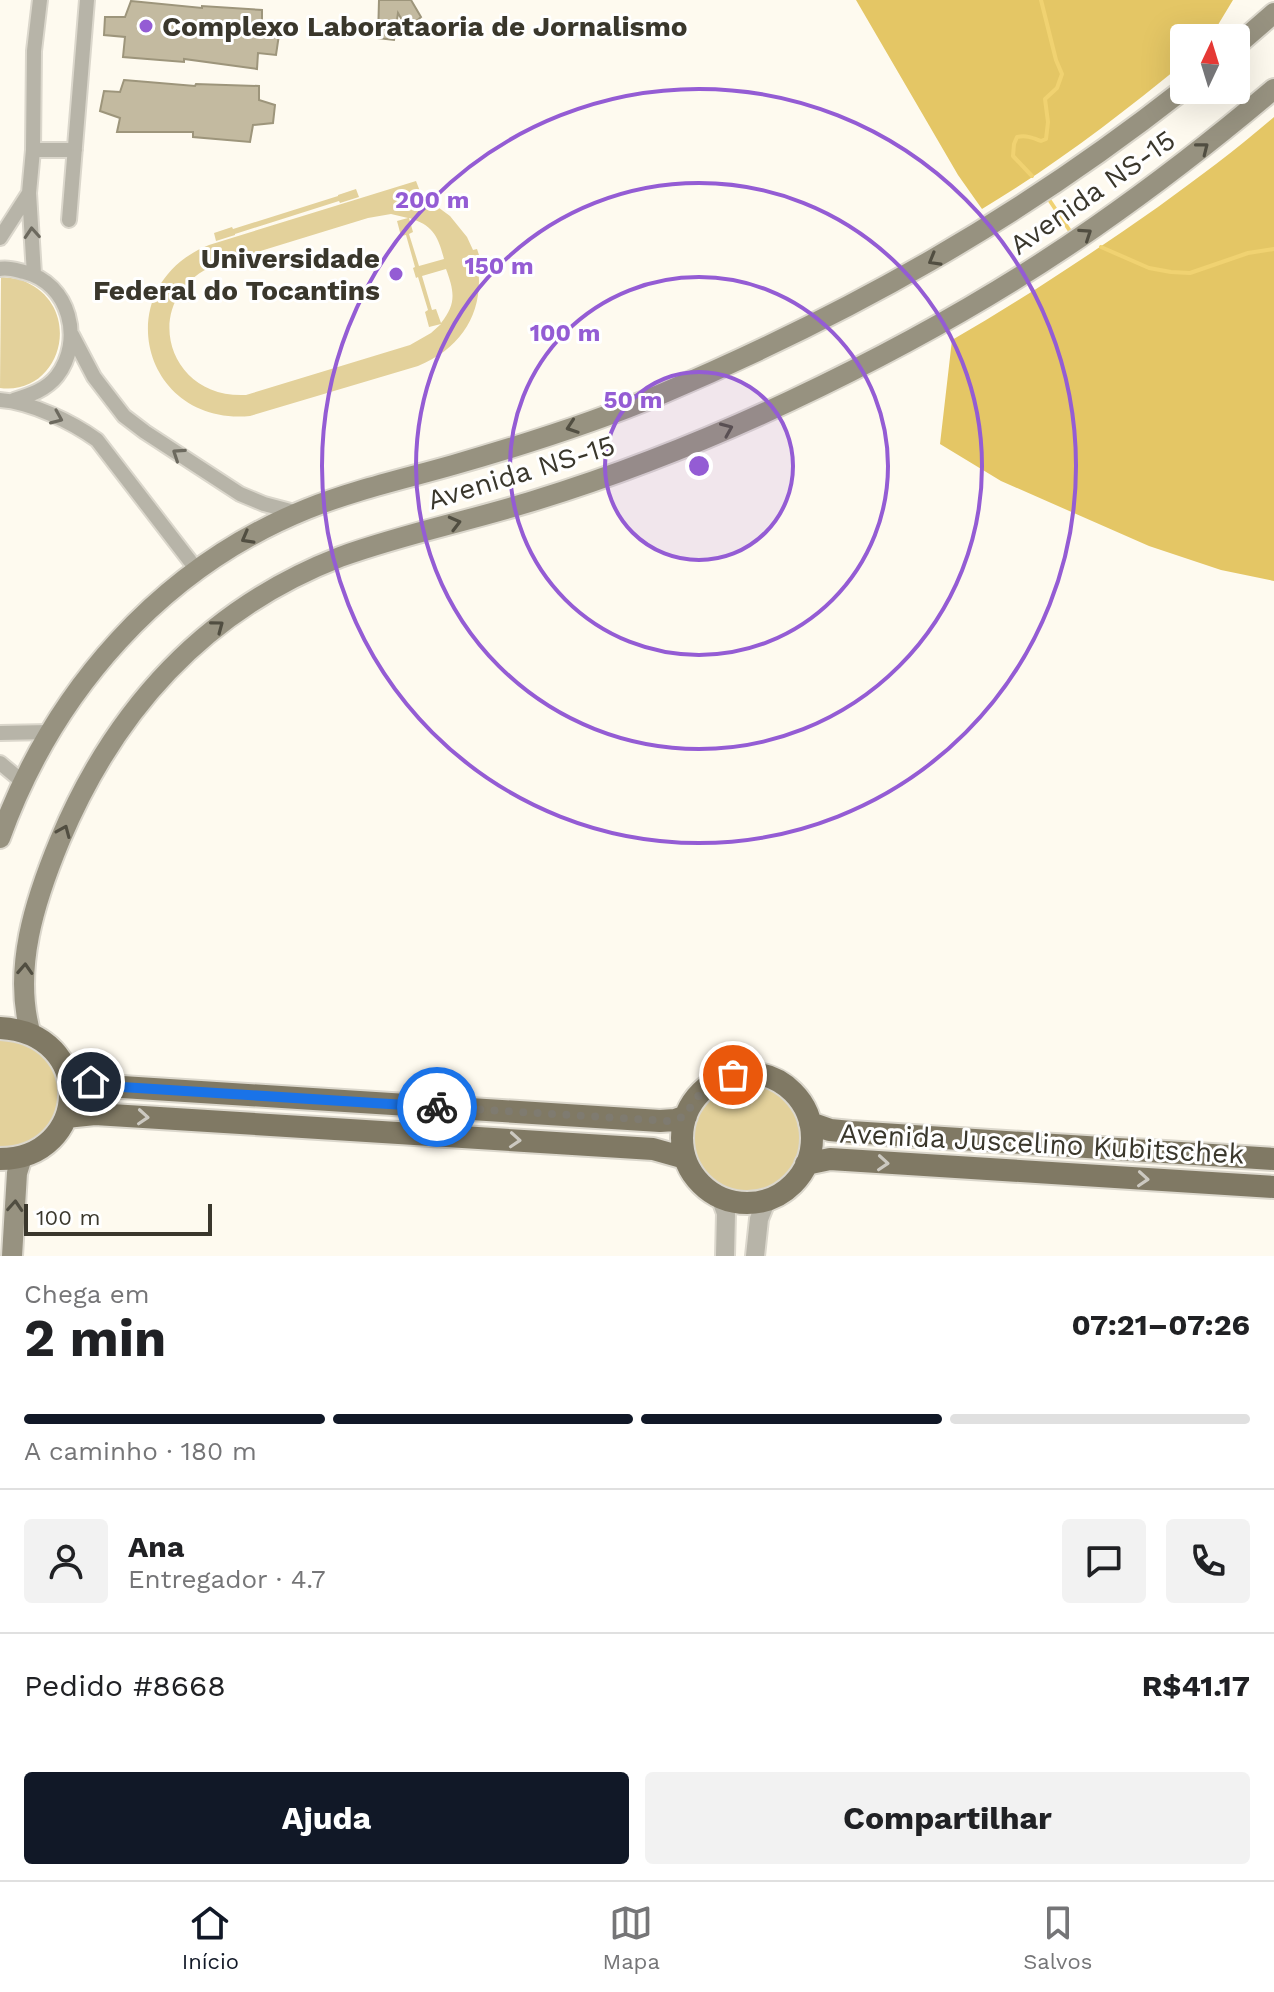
<!DOCTYPE html>
<html lang="pt">
<meta charset="utf-8">
<style>
body{margin:0;font-family:"Work Sans",sans-serif;background:#f2f2f2;color:#202124;height:100vh;display:flex;flex-direction:column;font-size:30px;white-space:nowrap}
*{box-sizing:border-box;margin:0}
p{font-size:26px;color:#757577}
.icon{flex:none;width:44px;height:44px;fill:none;stroke:currentColor;stroke-width:2;stroke-linecap:round;stroke-linejoin:round}
.map{position:relative;height:1256px;overflow:hidden}
.panel{display:flex;flex-direction:column;background:#fff;flex:1}
.panel>*{flex:none}
.needle{width:52px;rotate:4deg}
.fabs{position:absolute;left:1170px;top:24px;display:grid;gap:16px}
.fabs a{display:grid;place-items:center;width:80px;height:80px;border-radius:8px;background:#fff;box-shadow:0 8px 32px #0002;font-size:40px}
.scale{position:absolute;left:24px;bottom:20px;width:188px;box-sizing:border-box;padding-left:8px;border:4px solid #3a372c;border-top:0;font-size:22px;line-height:28px;white-space:nowrap;color:#3a372c;-webkit-text-stroke:6px #fff;paint-order:stroke}
.pin{position:absolute;display:grid;place-items:center;width:68px;height:68px;color:#fff;margin:-34px;border:4px solid #fff;border-radius:50%;box-shadow:0 2px 8px #0007}
.courier{position:absolute;display:grid;place-items:center;width:80px;height:80px;margin:-40px;border:6px solid #1a73e8;border-radius:50%;background:#fff;color:#222;box-shadow:0 2px 10px #0007}
.summary em{font-style:normal;font-weight:700}
.summary div{display:flex;flex-direction:column-reverse}
.summary{display:flex;align-items:center;justify-content:space-between;height:136px;padding:0 24px}
h1{font-size:52px;font-weight:700;line-height:60px}
.bar{display:grid;grid-template-columns:repeat(4,1fr);gap:12px 8px;align-content:center;height:96px;padding:0 24px}
.bar i{height:10px;border-radius:6px;background:#e0e0e0}
.bar .current{background:#111827}
.bar p{grid-column:span 4}
.line{display:flex;align-items:center;gap:20px;padding:0 24px;border-top:2px solid #e0e0e0}
.line div{flex:1}
.round{display:grid;place-items:center;flex:none;width:84px;height:84px;border-radius:8px;background:#f2f2f2}
.action{display:flex;gap:16px;margin-top:auto;padding:16px 24px}
.action a{flex:1;height:92px;border-radius:8px;background:#111827;color:#fff;font-size:32px;font-weight:700;line-height:92px;text-align:center}
.action a+a{background:#f2f2f2;color:#202124}
.menu{display:flex;justify-content:space-around;align-items:center;height:112px;border-top:2px solid #e0e0e0;background:#fff;font-size:22px;color:#757577}
.menu a{display:grid;justify-items:center;gap:4px}
.menu .current{color:#111827}
.map>svg:first-child{display:block}
.green{fill:#e3d19b;fill-rule:evenodd}
.forest{fill:#e4c665}
.lines{fill:none;stroke-linecap:round;stroke-linejoin:round}
.stream{stroke:#f0d271;stroke-width:4}
.building{fill:#c3baa0;stroke:#9d957b;stroke-width:2}
.minor-casing{stroke:#dbd7cc;stroke-width:18}
.tertiary-casing{stroke:#dbd7cc;stroke-width:22}
.secondary-casing{stroke:#dbd7cc;stroke-width:24}
.primary-casing{stroke:#dbd7cc;stroke-width:26}
.minor{stroke:#b7b4a8;stroke-width:14}
.tertiary{stroke:#b7b4a8;stroke-width:18}
.secondary{stroke:#979280;stroke-width:20}
.primary{stroke:#807964;stroke-width:22}
.oneway{stroke:#514e41}
.oneway2{stroke:#6c695e}
.oneway3{stroke:#ccc9c1}
.done{stroke:#7f7b70;stroke-width:8;stroke-dasharray:0 14.4}
.route{stroke:#1a73e8;stroke-width:10}
.ring{fill:none;stroke:#945cd4;stroke-width:4}
.poi-dot{fill:#945cd4;stroke:#fff;stroke-width:3}
.labels{text-anchor:middle;stroke-width:6;stroke-linejoin:round;paint-order:stroke}
.poi-label{font-size:28px;font-weight:bold;fill:#3a372c;stroke:#fff;text-anchor:start}
.street-label{font-size:28px;fill:#3a372c;stroke:#fff}
.centre{fill:#945cd4;stroke:#fff;stroke-width:4}
.ring-label{font-size:24px;text-anchor:middle;font-weight:bold;fill:#945cd4;stroke:#fff;stroke-width:6;stroke-linejoin:round;paint-order:stroke}
</style>
<div class="map">
<svg width="1274" height="1256" viewBox="0 0 1274 1256">
<rect width="100%" height="100%" fill="#fefaef"/>
<path class="green" d="M416,181L423,199L431,202L450,216L467,237L473,250L477,249L480,258L477,260C486,309 464,347 418,366L250,416C141,426 107,286 209,245ZM391,214L408,218L397,221L401,236L406,235L415,267L413,268L416,278L418,277L428,310L425,312L429,327L441,324L431,333L410,345L246,395C164,399 139,297 215,265L368,218ZM409,218C433,225 438,236 444,259L419,266L409,234L413,232ZM446,269C454,291 457,303 441,323L436,309L432,310L422,276Z
M356,189L359,197L340,203L339,201L235,234V235L216,241L214,233L232,227L233,229L338,196V195Z
M1,277C9,278 19,278 26,282C85,309 61,396 0,388Z
M0,1037L30,1042L59,1072L60,1114L39,1141L0,1151Z
M690 1140a56 56 0 1 1 112 0a56 56 0 1 1-112 0Z"/>
<path class="forest" d="M856,0H1233L1210,38H1184V63C1119,116 1054,166 982,209L958,175Z
M1274,117V581L1221,570L1149,546L1001,481L940,444L952,340C1023,299 1091,254 1158,207C1198,178 1237,149 1274,117Z"/>
<g class="lines">
<path class="stream" d="M1032,176L1013,156L1014,144L1017,137C1027,135 1033,138 1041,141L1046,139L1048,122L1045,99L1057,88L1062,74L1056,60L1041,0
M1050,201L1070,231
M1101,247L1149,268L1171,272L1190,273L1248,253L1274,249"/>
</g>
<path class="building" d="M379,0H411L421,17L407,29L398,13L394,40L378,38Z
M131,1L202,8V6L262,10V26L280,28L276,55L258,53L257,69L184,59V62L123,57L125,37L104,35L105,17H125Z
M124,80L195,86L196,84L259,86V100L275,105L273,123L253,125L250,142L193,137V132H117L120,118L100,111L104,91L120,92Z"/>
<g class="lines">
<defs>
<path id="minor" d="M33,150H75
M69,220L87,0
M0,238L29,193
M0,269C8,267 16,270 24,272C70,283 84,341 57,376C46,390 30,395 14,400
M34,274L29,193L33,150L34,51L40,0
M72,335L94,377L124,416L145,432L240,494L264,504L298,513
M0,400C31,402 72,422 97,440L197,570
M0,733L49,732
M0,763L23,782"/>
<path id="tertiary" d="M720,1197L726,1213L725,1256
M755,1256L759,1219L767,1199"/>
<path id="secondary" d="M1236,46L1274,13
M0,838C53,691 161,568 307,509C354,490 404,479 453,465C523,445 593,423 659,395C852,313 1020,218 1184,89
M31,1035C12,970 35,900 60,840C115,709 206,609 340,557C403,534 469,521 533,501C621,474 707,440 790,401C896,351 999,294 1095,227C1157,184 1216,138 1274,89
M12,1256L17,1173L22,1157"/>
<path id="primary" d="M0,1028C97,1033 90,1159 0,1159
M65,1067L91,1082L122,1087L660,1121L675,1120L686,1116
M682 1138a65 65 0 1 1 130 0a65 65 0 1 1-130 0Z
M66,1117L95,1114L653,1149L685,1158
M810,1123L830,1130L851,1132L1274,1159
M806,1164L830,1159L1274,1187"/>
</defs>
<use href="#minor" class="minor-casing"/>
<use href="#tertiary" class="tertiary-casing"/>
<use href="#secondary" class="secondary-casing"/>
<use href="#primary" class="primary-casing"/>
<use href="#minor" class="minor"/>
<use href="#tertiary" class="tertiary"/>
<use href="#secondary" class="secondary"/>
<use href="#primary" class="primary"/>
</g>
<defs><path id="oneway-chevron" d="M-2-3.5L2.5 0L-2 3.5" fill="none" stroke-width="1.6" stroke-linecap="round" stroke-linejoin="round" transform="scale(2)"/></defs>
<g class="oneway">
<use href="#oneway-chevron" transform="translate(1203 148) rotate(-38)"/>
<use href="#oneway-chevron" transform="translate(1086 234) rotate(-34)"/>
<use href="#oneway-chevron" transform="translate(934 260) rotate(150)"/>
<use href="#oneway-chevron" transform="translate(572 427) rotate(161)"/>
<use href="#oneway-chevron" transform="translate(727 429) rotate(-23)"/>
<use href="#oneway-chevron" transform="translate(455 523) rotate(-15)"/>
<use href="#oneway-chevron" transform="translate(247 538) rotate(151)"/>
<use href="#oneway-chevron" transform="translate(218 626) rotate(-37)"/>
<use href="#oneway-chevron" transform="translate(64 831) rotate(-67)"/>
<use href="#oneway-chevron" transform="translate(25 969) rotate(-87)"/>
<use href="#oneway-chevron" transform="translate(15 1206) rotate(-86)"/>
</g>
<g class="oneway2">
<use href="#oneway-chevron" transform="translate(32 233) rotate(-94)"/>
<use href="#oneway-chevron" transform="translate(57 418) rotate(23)"/>
<use href="#oneway-chevron" transform="translate(178 454) rotate(-146)"/>
</g>
<g class="oneway3">
<use href="#oneway-chevron" transform="translate(143 1117) rotate(4)"/>
<use href="#oneway-chevron" transform="translate(515 1140) rotate(4)"/>
<use href="#oneway-chevron" transform="translate(883 1163) rotate(4)"/>
<use href="#oneway-chevron" transform="translate(1143 1179) rotate(4)"/>
</g>
<g class="lines">
<path class="done" d="M437,1107L669,1121L686,1116C695,1095 710,1082 733,1075"/>
<path class="route" d="M91,1082L122,1087L437,1107"/>
</g>
<circle cx="699" cy="466" r="94" fill="#945cd4" fill-opacity=".12"/>
<g class="ring">
<circle cx="699" cy="466" r="94"/>
<circle cx="699" cy="466" r="189"/>
<circle cx="699" cy="466" r="283"/>
<circle cx="699" cy="466" r="377"/>
</g>
<g class="poi-dot">
<circle cx="146" cy="26" r="8"/>
<circle cx="396" cy="274" r="8"/>
</g>
<g class="labels">
<g class="poi-label">
<text x="162" y="36">Complexo Laborataoria de Jornalismo</text>
<text x="380" y="268" text-anchor="end">Universidade<tspan x="380" dy="32">Federal do Tocantins</tspan></text>
</g>
<g class="street-label">
<text transform="translate(1092 192) rotate(-35)" y="10">Avenida NS-15</text>
<text transform="translate(521 472) rotate(-17)" y="10">Avenida NS-15</text>
<text transform="translate(1042 1143) rotate(3)" y="10">Avenida Juscelino Kubitschek</text>
</g>
</g>
<circle cx="699" cy="466" r="12" class="centre"/>
<g class="ring-label">
<text x="432" y="208">200 m</text>
<text x="499" y="274">150 m</text>
<text x="565" y="341">100 m</text>
<text x="633" y="408">50 m</text>
</g>
</svg>
<div class="fabs">
<a><svg class="needle" viewBox="-14 -14 28 28"><path d="M0-13l5 13h-10z" fill="#e53935"/><path d="M0 13l5-13h-10z" fill="#757577"/></svg></a>
</div>
<div class="scale">100 m</div>
<div class="pin" style="left:733px;top:1075px;background:#ea580c"><svg class="icon" aria-label="bag" viewBox="0 0 24 24"><path d="M5 8h14l-1 12H6zM9 8a3 3 0 0 1 6 0"/></svg></div>
<div class="pin" style="left:91px;top:1082px;background:#1f2937"><svg class="icon" aria-label="home" viewBox="0 0 24 24"><path d="M3 11l9-7 9 7M6 9v11h12V9"/></svg></div>
<div class="courier" style="left:437px;top:1107px"><svg class="icon" aria-label="bike" viewBox="0 0 24 24"><circle cx="6" cy="16" r="4"/><circle cx="18" cy="16" r="4"/><path d="M6 16l4-8h5l3 8M10 8l3 8H6M13 5h3"/></svg></div>
</div>
<section class="panel">
<div class="summary"><div><h1>2 min</h1><p>Chega em</p></div><em>07:21–07:26</em></div>
<div class="bar"><i class="current"></i><i class="current"></i><i class="current"></i><i></i><p>A caminho · 180 m</p></div>
<div class="line" style="height:144px"><a class="round"><svg class="icon" aria-label="person" viewBox="0 0 24 24"><circle cx="12" cy="8" r="4"/><path d="M4 21q1-7 8-7t8 7"/></svg></a><div><b>Ana</b><p>Entregador · 4.7</p></div><a class="round"><svg class="icon" aria-label="chat" viewBox="0 0 24 24"><path d="M4 5h16v11H9l-5 4z"/></svg></a><a class="round"><svg class="icon" aria-label="phone" viewBox="0 0 24 24"><path d="M5 4h4l2 5-3 2q2 4 5 5l2-3 5 2v4C11 20 4 13 5 4z"/></svg></a></div>
<div class="line" style="height:104px"><div>Pedido #8668</div><b>R$41.17</b></div>
<div class="action"><a>Ajuda</a><a>Compartilhar</a></div>
</section>
<nav class="menu">
<a class="current"><svg class="icon" aria-label="home" viewBox="0 0 24 24"><path d="M3 11l9-7 9 7M6 9v11h12V9"/></svg>Início</a>
<a><svg class="icon" aria-label="map" viewBox="0 0 24 24"><path d="M3 6l6-2 6 2 6-2v14l-6 2-6-2-6 2zM9 4v14M15 6v14"/></svg>Mapa</a>
<a><svg class="icon" aria-label="saved" viewBox="0 0 24 24"><path d="M7 4h10v16l-5-4-5 4z"/></svg>Salvos</a>
</nav>
